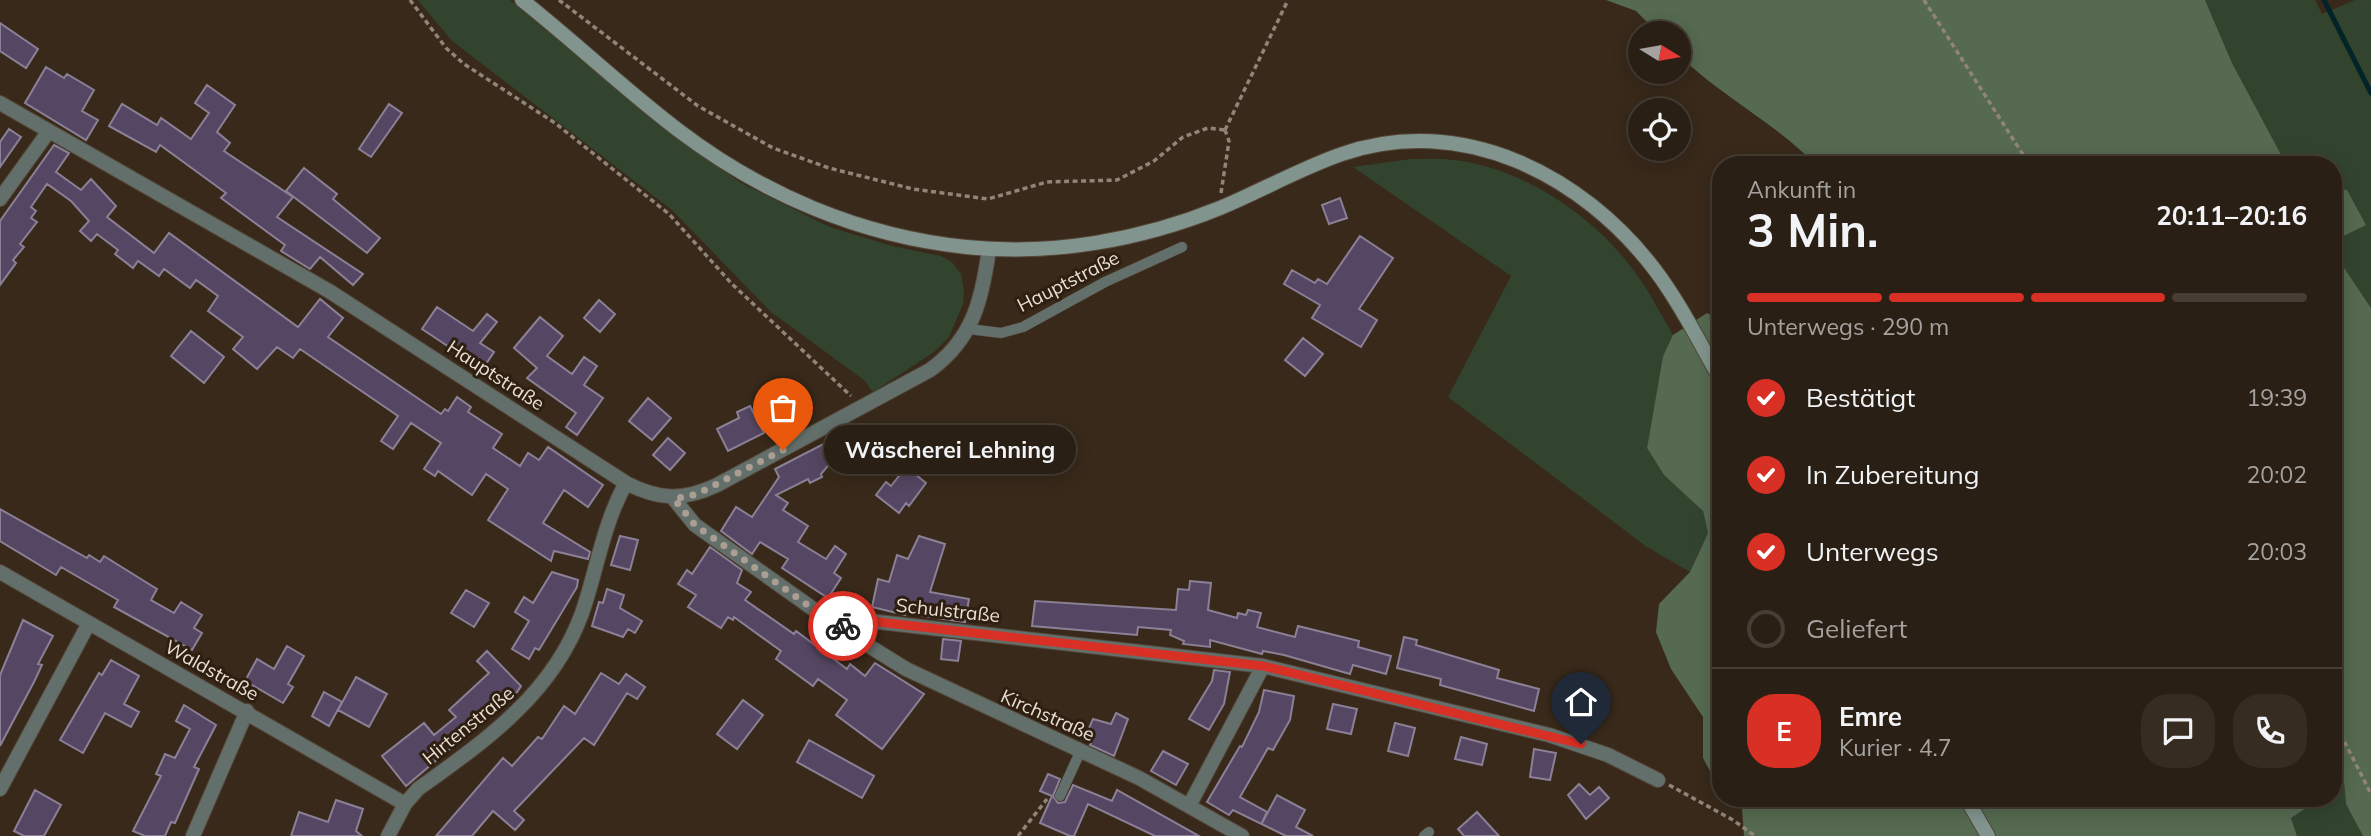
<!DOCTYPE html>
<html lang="de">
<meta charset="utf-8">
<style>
body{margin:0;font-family:Mulish,sans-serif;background:#362c22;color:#f1f3f6;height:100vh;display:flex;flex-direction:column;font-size:26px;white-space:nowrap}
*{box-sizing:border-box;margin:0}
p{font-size:23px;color:#a5a2a0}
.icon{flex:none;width:38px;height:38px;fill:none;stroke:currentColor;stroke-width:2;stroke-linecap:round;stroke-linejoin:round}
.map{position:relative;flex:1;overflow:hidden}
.sheet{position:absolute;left:1712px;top:156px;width:630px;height:651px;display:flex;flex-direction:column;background:#2a1f14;border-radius:28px;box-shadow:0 4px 18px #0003,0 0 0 2px #463d34}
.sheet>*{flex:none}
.needle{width:46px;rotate:101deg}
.tools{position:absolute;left:1628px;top:21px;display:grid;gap:14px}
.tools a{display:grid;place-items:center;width:63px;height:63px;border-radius:50%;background:#2a1f14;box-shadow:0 4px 18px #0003,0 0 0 2px #463d34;font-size:35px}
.pin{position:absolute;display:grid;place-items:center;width:60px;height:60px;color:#fff;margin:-72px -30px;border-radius:50% 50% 50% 0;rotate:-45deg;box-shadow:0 0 7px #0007}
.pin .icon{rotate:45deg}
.courier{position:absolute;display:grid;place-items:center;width:70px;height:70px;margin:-35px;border:5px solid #d93025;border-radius:50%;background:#fff;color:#222;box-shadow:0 2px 9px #0007}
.bubble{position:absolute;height:49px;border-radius:24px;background:#2a1f14;box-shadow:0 4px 18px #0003,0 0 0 2px #463d34;font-size:23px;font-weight:700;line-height:49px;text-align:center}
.summary em{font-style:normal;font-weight:700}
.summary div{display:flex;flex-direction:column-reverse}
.summary{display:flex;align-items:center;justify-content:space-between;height:119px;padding:0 35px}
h1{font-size:46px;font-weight:700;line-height:52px}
.bar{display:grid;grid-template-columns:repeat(4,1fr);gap:10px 7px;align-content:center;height:84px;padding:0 35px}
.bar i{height:9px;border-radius:5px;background:#463d34}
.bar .on{background:#d93025}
.bar p{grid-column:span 4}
.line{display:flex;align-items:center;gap:18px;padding:0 35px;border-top:2px solid #463d34}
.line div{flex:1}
.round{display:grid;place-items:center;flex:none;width:74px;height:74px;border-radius:28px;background:#362c22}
ol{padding:0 35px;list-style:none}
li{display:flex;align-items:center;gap:21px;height:77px}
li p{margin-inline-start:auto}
li .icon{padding:7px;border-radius:50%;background:#d93025;color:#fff;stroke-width:4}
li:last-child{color:#a5a2a0}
li i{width:38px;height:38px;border:4px solid #463d34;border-radius:50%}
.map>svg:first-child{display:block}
.green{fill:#32442e}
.forest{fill:#556a50}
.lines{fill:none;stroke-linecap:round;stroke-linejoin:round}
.stream{stroke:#022327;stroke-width:5}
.building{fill:#554763;stroke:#8b8096;stroke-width:2}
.lane-casing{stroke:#544638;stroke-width:11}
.street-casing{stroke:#544638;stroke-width:16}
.secondary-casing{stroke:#544638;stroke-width:16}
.path{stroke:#918478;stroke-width:3.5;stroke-dasharray:5 3.5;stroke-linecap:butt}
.lane{stroke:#636f6b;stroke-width:10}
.street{stroke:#636f6b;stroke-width:14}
.secondary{stroke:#81948d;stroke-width:14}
.done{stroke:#ab9f94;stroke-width:7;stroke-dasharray:0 12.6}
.route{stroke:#d93025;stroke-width:9}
.labels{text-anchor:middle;stroke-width:6;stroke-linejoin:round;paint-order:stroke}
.street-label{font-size:19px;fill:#e9dfd5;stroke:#2e1f10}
</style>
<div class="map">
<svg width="2371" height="836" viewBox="0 0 2371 836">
<rect width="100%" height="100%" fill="#38291a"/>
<path class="green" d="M418,0H510L674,136L741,183L830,227L892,246L941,256L952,262L961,274L964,291L963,304L949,337L934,352L873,392L864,380L771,312L672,210L451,40Z
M2205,0H2315L2322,14L2355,0H2371V308L2333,251V241L2365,224L2347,191L2333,189V164H2286L2232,63Z
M1411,159C1425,159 1440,158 1454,160C1524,168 1597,218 1637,275C1651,294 1661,315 1673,335L1663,356L1647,448L1664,475L1703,510L1708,533L1690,572L1647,547L1448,397L1511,276L1353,167Z
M2333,748L2342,760L2346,804L2363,836H2297L2291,818L2304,809L2300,798H2333Z"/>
<path class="forest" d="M1606,0H2205L2232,63L2286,164H1815C1774,122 1720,96 1678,54V33H1658L1636,11Z
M2333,189L2347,190L2366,225L2333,241Z
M2333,251L2371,308V836H2363L2346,804L2342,760L2333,748Z
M1707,313L1720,320V790L1703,758V717L1671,669L1656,632L1659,604L1690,572L1708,533L1703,511L1664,475L1647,448L1663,356L1673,335Z
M1729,798H2300L2305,809L2291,818L2297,836H1744L1742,809Z"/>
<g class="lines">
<path class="stream" d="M2324,0L2371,93"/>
</g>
<path class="building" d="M0,23L38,49L26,68L0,51Z
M46,67L64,78L67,74L94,90L82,111L98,120L86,140L25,103Z
M207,85L235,105L217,132L230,143L224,151L293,197L277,217L363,274L353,285L320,257L310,269L281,251L285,245L221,198L226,193L160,145L156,152L109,126L122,104L157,125L161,118L191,139L209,113L195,103Z
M389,104L402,113L371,157L359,149Z
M9,129L21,137L0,167V142Z
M54,145L69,153L56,172L81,190L91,179L116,206L107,217L154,253L169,233L298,327L320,299L343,318L328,337L441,414L445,409L448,411L457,397L471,407L468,412L502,434L493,448L520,466L528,453L539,460L548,447L603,485L588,507L564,490L543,523L590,552L588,559L554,551L551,561L488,520L508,489L486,474L472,495L438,471L435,476L424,469L441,443L411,423L393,449L381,441L398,416L300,349L293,358L277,347L257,369L233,349L243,337L208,311L218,296L196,280L190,288L164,269L159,276L138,261L133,268L115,254L118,250L97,234L91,241L80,231L89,221L71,201L47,184L31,207L36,211L31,218L37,222L20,244L24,247L13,260L16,263L0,285V221Z
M304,168L337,194L333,199L380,238L367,253L286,191Z
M1340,198L1347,218L1329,224L1322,205Z
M1360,236L1393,258L1359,309L1377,320L1361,347L1312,318L1320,305L1284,284L1292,270L1315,283L1318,279L1327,284Z
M599,300L615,314L600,332L584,318Z
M437,307L473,331L487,314L497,322L480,343L494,352L482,370L456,356L458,353L422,329Z
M540,317L563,336L547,356L572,374L584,357L597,366L584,385L603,398L577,435L566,427L576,413L527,378L537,368L514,348Z
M191,331L224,357L204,383L171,356Z
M1303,338L1323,354L1305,376L1285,360Z
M648,398L671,418L652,440L629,421Z
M750,406L764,433L728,451L717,429L739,418L737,412Z
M668,438L685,453L670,470L653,455Z
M831,440L838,454L821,474L822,477L810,483L808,479L776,495L788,503L783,510L808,526L798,542L826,559L835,546L846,554L834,573L841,578L828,598L782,568L788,559L760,542L752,554L721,531L736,507L752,517L779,477L775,469Z
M906,467L926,483L909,506L906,503L899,513L876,495L886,482L891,486Z
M0,509L87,558L89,555L100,562L104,556L120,566L157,589L151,600L174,613L181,602L202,615L194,628L202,633L192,650L114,607L118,600L61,567L56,575L0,541Z
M620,536L638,540L630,570L611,565Z
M919,536L945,544L930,592L969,599L965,622L916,615L906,610L905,615L872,607L878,579L889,582L897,555L908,559Z
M710,547L742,570L737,583L751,592L745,600L794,634L796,631L847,669L850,664L865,676L875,663L924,694L882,749L836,715L847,700L818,679L813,686L776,659L781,651L734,617L733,620L728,617L721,628L688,607L696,595L678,584L687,570L692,574Z
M552,572L578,580L577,587L539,650L535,648L529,659L512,649L529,621L515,612L524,597L533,603Z
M1190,581L1211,583L1208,610L1237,618L1238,613L1246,615L1248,610L1261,613L1257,627L1295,637L1298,626L1359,641L1358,647L1391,656L1386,674L1353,665L1350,674L1284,655L1263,651L1262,654L1210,640V647L1183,644L1184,641L1170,635L1171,630L1138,627L1137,635L1032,626L1035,601L1176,610L1178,589L1189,590Z
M607,589L624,595L620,608L642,621L635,633L628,629L623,637L592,626L599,602L603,603Z
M466,590L489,603L474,627L451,613Z
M23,620L53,636L38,664L42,665L35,680L0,746V675Z
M1404,637L1417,640L1416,645L1499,670L1497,678L1539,689L1534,711L1440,685L1441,679L1397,668Z
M943,639L961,641L958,661L941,659Z
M287,646L304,656L288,684L293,687L283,703L245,681L257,659L274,669Z
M487,651L521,686L517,692L406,786L382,756L424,723L434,735L456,717L449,710L489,673L477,661Z
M111,660L139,676L124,704L139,712L131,727L105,713L83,753L60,740L99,673L102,675Z
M1214,670L1230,672L1224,704L1209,730L1189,719L1212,681Z
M601,673L619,684L626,674L645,687L637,699L627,693L594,745L584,738L514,811L524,820L515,830L493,811L472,836H436L503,758L512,766L538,737L542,739L564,706L575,714Z
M356,677L387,694L369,727L338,710Z
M1264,690L1294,696L1290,720L1273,750L1268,748L1240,797L1267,812L1262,823L1277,795L1305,810L1296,827L1313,836H1286L1233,810L1229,815L1207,802L1240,746L1242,747L1259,712Z
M324,692L342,702L329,726L312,716Z
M743,700L763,715L737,749L717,734Z
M1333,704L1357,709L1351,734L1327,729Z
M184,705L216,725L194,767L199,769L175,823L171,822L165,836H145L133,831L161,776L156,774L165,754L175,758L190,729L176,721Z
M1116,713L1128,719L1114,756L1090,745L1093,739L1086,735L1093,719L1111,724Z
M1395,723L1415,728L1408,756L1388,751Z
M1461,737L1487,744L1482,765L1455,759Z
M809,740L874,776L862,798L797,762Z
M1534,749L1556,753L1550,780L1530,777Z
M1163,751L1188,764L1176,785L1151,771Z
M1048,774L1060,779L1053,796L1058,803L1065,802L1073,785L1112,801L1117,790L1199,836H1155L1088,804L1074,836H1070L1040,823L1052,796L1040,791Z
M1579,784L1590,795L1599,787L1609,798L1586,819L1568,795Z
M35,790L61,805L44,836H24L14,831Z
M336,800L363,809L356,831L362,836H291L299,812L328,822Z
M1477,812L1499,836H1464L1458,829Z"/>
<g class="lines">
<defs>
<path id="lane" d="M969,329L1001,333L1023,327L1105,282L1182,247
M1060,796L1081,750
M1424,836L1429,832"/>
<path id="street" d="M0,103L329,291L626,483C659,500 683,501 717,485L930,370C973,339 982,300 989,249
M0,199L49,131
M674,499L695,525L840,628L906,669L1139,778L1242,836
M0,572L405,804
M840,628L849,622L870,621L1263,666L1549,735L1608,755L1658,780
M0,789L89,623
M1189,806L1263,666
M193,836L247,711
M388,836L405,804L418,789C485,741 553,694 582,613C597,570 603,524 626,483"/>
<path id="secondary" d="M522,0C575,42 624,89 678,130C762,194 860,236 966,247C1052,256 1141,240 1220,208C1261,191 1299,169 1342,154C1461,113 1582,174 1655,270C1680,303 1699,342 1720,378
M1966,798L1988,836"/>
</defs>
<use href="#lane" class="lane-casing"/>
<use href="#street" class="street-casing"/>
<use href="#secondary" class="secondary-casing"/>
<path class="path" d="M410,0L446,48L464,64L555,123L669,214L732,284L851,396
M559,0L698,106L773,148L829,168L913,189L988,199L1047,182L1117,180L1154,161L1183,137L1208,128L1225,130
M1924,0L2029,164
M1225,130L1288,0
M1221,193L1229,141L1225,130
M2333,719L2371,794
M1669,785L1733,820L1755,836
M1018,836L1047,799"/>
<use href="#lane" class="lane"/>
<use href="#street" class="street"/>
<use href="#secondary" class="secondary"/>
</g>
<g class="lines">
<path class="done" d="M783,450L697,494L674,499L695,525L840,628L843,626"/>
<path class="route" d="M843,626L857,621H870L1263,666L1581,744"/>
</g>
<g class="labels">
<g class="street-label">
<text transform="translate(1068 281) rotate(-27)" y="7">Hauptstraße</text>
<text transform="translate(496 375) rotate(33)" y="7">Hauptstraße</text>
<text transform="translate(948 610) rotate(6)" y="7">Schulstraße</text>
<text transform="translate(212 670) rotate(29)" y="7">Waldstraße</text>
<text transform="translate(1048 715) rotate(24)" y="7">Kirchstraße</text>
<text transform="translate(468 725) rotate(-39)" y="7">Hirtenstraße</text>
</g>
</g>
</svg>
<div class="tools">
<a><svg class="needle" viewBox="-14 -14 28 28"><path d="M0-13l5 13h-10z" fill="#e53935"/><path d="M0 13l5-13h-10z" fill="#a5a2a0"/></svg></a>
<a><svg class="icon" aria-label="locate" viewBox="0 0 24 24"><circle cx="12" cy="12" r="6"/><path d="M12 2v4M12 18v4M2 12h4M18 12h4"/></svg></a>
</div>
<div class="pin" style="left:783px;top:450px;background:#ea580c"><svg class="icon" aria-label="bag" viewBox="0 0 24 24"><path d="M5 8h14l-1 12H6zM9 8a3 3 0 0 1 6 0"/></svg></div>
<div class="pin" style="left:1581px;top:744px;background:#1f2937"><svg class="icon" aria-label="home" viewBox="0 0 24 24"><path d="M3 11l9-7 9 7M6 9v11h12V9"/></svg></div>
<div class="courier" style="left:843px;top:626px"><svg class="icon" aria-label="bike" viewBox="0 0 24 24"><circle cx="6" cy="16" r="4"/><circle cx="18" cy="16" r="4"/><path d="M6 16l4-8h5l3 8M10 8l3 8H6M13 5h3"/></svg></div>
<div class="bubble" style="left:824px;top:425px;width:252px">Wäscherei Lehning</div>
<section class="sheet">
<div class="summary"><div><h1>3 Min.</h1><p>Ankunft in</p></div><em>20:11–20:16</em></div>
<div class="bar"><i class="on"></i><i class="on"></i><i class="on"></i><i></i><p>Unterwegs · 290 m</p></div>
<ol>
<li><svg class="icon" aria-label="check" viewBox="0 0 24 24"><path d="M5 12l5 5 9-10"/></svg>Bestätigt<p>19:39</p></li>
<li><svg class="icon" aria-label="check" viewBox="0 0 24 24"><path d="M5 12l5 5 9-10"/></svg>In Zubereitung<p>20:02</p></li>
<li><svg class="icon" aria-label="check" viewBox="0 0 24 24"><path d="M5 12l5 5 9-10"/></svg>Unterwegs<p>20:03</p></li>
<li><i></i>Geliefert</li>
</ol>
<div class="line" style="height:126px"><b class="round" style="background:#d93025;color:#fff">E</b><div><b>Emre</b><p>Kurier · 4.7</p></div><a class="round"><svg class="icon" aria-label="chat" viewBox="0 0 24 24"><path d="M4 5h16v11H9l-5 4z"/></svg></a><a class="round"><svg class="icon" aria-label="phone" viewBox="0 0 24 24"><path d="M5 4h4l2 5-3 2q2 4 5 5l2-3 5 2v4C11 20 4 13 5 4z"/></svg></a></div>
</section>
</div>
